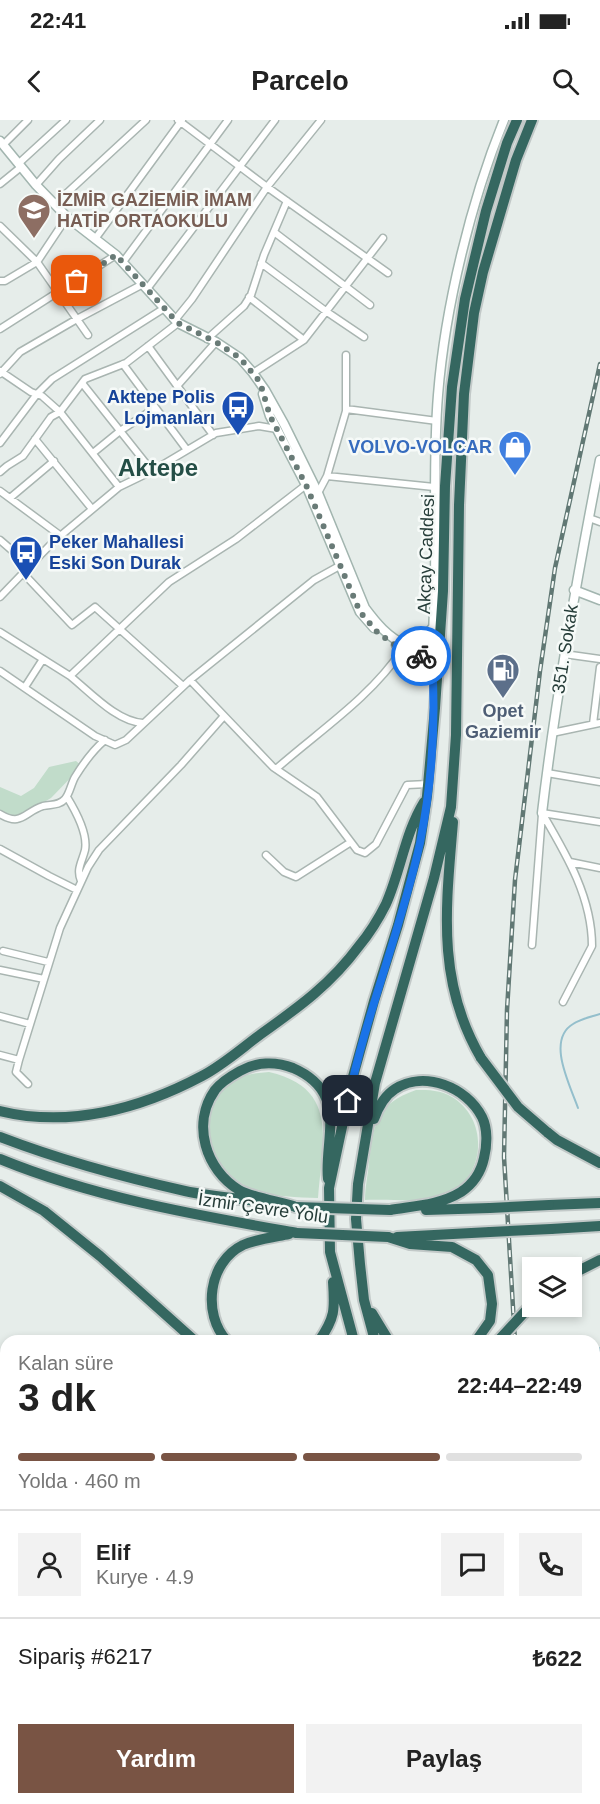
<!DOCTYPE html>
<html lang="tr">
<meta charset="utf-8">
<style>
body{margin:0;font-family:Helvetica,sans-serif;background:#f2f2f2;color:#222;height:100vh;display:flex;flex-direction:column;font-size:22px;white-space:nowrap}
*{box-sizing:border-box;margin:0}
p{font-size:20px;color:#767676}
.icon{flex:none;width:33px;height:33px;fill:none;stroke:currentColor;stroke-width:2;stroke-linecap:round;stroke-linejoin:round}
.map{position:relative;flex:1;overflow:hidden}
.side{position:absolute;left:0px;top:1215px;width:600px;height:470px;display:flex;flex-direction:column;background:#fff;border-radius:18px 18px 0 0;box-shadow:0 3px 9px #0003}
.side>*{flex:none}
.tools{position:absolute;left:522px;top:1137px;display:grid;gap:12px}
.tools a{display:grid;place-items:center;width:60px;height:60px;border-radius:0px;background:#fff;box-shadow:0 3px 9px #0003;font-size:30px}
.pin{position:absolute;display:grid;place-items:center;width:51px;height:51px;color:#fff;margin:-26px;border-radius:12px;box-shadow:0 3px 9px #0006}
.courier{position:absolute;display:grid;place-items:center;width:60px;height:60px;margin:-30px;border:4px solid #1a73e8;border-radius:50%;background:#fff;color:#222;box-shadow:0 2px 8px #0007}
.overview em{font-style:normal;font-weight:600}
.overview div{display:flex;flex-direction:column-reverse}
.overview{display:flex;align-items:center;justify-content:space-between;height:102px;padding:0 18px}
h1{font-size:39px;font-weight:600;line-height:45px}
.bar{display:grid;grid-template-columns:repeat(4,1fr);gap:9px 6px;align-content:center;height:72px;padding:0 18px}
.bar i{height:8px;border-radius:4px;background:#e0e0e0}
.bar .selected{background:#795444}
.bar p{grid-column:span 4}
.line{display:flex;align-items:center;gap:15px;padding:0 18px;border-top:2px solid #e0e0e0}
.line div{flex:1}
.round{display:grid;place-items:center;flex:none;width:63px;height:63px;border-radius:0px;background:#f2f2f2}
.cta{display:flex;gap:12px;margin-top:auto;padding:12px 18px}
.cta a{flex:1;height:69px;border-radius:0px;background:#795444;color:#fff;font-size:24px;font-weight:600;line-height:69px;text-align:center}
.cta a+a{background:#f2f2f2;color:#222}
.status{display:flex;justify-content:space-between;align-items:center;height:42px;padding:0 30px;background:#fff;direction:ltr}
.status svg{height:16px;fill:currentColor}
header{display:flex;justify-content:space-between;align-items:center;height:78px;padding:0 18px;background:#fff;font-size:27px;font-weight:600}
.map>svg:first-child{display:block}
.green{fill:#c1dcca}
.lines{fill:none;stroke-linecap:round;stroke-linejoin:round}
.stream{stroke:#94bfcc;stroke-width:2}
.street-casing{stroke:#a9b5b1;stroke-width:9}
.secondary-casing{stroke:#a2b5af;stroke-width:11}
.highway-casing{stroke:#c2c9c8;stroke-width:14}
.street{stroke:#fff;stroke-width:6}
.secondary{stroke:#fff;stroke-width:8}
.highway{stroke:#356760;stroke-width:10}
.rail-casing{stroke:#617874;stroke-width:4.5}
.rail{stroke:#f6faf8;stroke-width:2;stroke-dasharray:7;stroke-linecap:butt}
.highway-bridge-casing{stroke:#c2c9c8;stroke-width:14;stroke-linecap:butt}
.highway-bridge{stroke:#356760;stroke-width:10}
.done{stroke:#697b77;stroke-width:6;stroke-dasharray:0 10.8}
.route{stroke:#1a73e8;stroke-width:8}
.labels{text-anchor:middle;stroke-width:5;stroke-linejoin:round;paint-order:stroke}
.education-label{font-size:18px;font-weight:bold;fill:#785e54;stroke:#f6faf8;text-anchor:start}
.transit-label{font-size:18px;font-weight:bold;fill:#164399;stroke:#f6faf8;text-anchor:end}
.shop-label{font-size:18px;font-weight:bold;fill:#366cbe;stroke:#f6faf8;text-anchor:end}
.street-label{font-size:18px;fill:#263d39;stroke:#f6faf8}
.service-label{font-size:18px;font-weight:bold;fill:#4e5e75;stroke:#f6faf8}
.district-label{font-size:24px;font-weight:bold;fill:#244e46;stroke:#f6faf8}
</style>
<div class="status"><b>22:41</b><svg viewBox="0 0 49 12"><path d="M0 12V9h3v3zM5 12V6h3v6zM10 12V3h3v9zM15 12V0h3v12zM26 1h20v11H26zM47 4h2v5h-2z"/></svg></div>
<header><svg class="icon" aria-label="back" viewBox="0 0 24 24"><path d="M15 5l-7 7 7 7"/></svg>Parcelo<svg class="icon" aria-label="search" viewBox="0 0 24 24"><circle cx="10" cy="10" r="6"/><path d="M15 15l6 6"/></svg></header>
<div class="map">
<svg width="600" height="1684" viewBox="0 0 600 1684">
<rect width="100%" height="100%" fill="#e6edea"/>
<path class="green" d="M76,641L82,646L51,678L15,699L0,692V667L21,676L34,668L49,647Z
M269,952C340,968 322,1022 318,1078C297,1077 270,1077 250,1068C207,1048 188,989 234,961C245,954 256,953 269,952Z
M416,970C429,970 441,970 452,977C487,998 487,1052 451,1072C429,1084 390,1079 365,1080C365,1067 368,1055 369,1042C374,1003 376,984 416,970Z"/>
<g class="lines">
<path class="stream" d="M578,988C570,965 546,920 573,904C580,899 591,897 600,894
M594,1268L597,1235L600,1228
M385,1684H386
M462,1684L468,1678"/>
<defs>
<path id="street" d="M178,0L267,67L388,153
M3,25L28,0
M18,44L66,0
M0,64L21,47
M36,65L59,39L100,0
M55,84L146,0
M0,106L37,142L88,215
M274,112L370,185
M95,119L182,0
M123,142L228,0
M261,143L327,192L364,217
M0,161H5L37,142L67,97
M147,169L275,0
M249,177L304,220
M175,200L192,179L267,67L321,0
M0,209L116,135
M207,219L244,186L251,175L264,135L287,81
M148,226L213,315
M123,244L187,330
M0,251L31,272L42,276L60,292L119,367
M253,253L304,220L383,118
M0,254L20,232L77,199L143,164
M82,263L152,351
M177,266L216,222
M346,289L437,301
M35,319L92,389
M0,323L37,274L52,259L163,189
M93,333L120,311L155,288
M0,352L7,346L23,336L51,297L60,292L85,259L126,243L178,203
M327,356L434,367
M0,371L61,416
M318,373L327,356L346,291V235
M10,378L54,341
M589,398L600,402
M0,420L30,446
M23,453L72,505L95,487L183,566
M0,477L53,422L119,367L152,351L216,313L259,306L277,309
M0,512L70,556L169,462L236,419L306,365
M564,534L600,539
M0,551L95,616L115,625L126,620L190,560L314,460L343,444
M70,556C90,572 117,602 143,603
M190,560L273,647L317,677L357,730L365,733L376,724L407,665L428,664
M25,567L43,539
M593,604L600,547
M552,613L600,603
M276,649C319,611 370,578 402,530
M547,653L600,662
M67,677C75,690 88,714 85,730C82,742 76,749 81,761
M542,693C566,734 592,777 592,826L563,882
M542,693L600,702
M0,694C22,707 24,692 43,686C51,684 59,686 65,679C70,673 71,664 75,657C83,644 93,630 105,620
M0,729L49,756L77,770
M266,735L284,752L296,757L351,722
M570,742L600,748
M532,825L542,694
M3,831L48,842
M0,850L44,859
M0,896L30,904
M0,935L19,940
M28,964L16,952L19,940L60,808L88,747L99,730L181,645L224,596
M0,1512L6,1532
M0,1579L6,1582
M249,1684L252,1678"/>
<path id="secondary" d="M0,21L36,65L67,97L116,135L178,203L216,222L240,238L253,253L265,270L284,304L318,373L365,488C377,504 387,516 405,525C418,521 425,518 433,507
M263,274L270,296L306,365L360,492L374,508
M574,470L600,480
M396,525L402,530L432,541
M433,558C431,524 435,491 435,457C436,396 433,336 438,275C445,187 471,81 504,0
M542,693C556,574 577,457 600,340
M594,1593L600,1589
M594,1608L600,1605
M0,1678L6,1676
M72,1678L88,1684
M538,1678L543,1684
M547,1678L552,1684
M35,1684H44
M487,1684L492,1678
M499,1684L503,1678"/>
<path id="highway" d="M453,702C446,787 436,861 481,938
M0,991C69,1008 140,989 202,956C223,945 242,928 261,914C299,887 331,864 359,826C369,814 379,798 386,784C401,750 405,713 424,682
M374,999C378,988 384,976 395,969C424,950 467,967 482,997C488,1009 487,1026 484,1038C481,1052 473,1064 461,1072C440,1085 414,1086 390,1090
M547,1012L557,1020L600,1043
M0,1017C60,1040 122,1057 185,1071C208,1076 233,1078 257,1081
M0,1039C95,1078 196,1095 297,1113
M0,1066L44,1091L100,1136L195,1221
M549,1085L600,1083
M296,1087C281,1082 251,1077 239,1070C206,1050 191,1004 215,970C221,962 231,956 240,951C256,942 275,941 293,948C307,954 320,964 326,978C336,1001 325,1034 328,1059
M426,1090L490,1088
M551,1109L600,1106
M388,1117L410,1124L452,1127L476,1140L488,1155L492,1184L490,1201L476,1221
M397,1117L490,1112
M572,1154L600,1140
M372,1193L389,1221
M227,1221C202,1194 208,1142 243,1125C257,1119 274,1117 289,1114
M319,1221C335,1198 335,1190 333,1162
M354,1221L330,1132L329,1068L352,960L374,881L398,805L420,723L427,676L435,588L443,471L445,366L452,267L465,179L486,91L507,23L517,0
M375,1221L364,1180L360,1144L356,1099L358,1064L375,963L434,758L451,687L456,615L459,385L464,274L474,193L483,152L516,40L532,0
M420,1678V1684
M434,1684V1678"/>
</defs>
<use href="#street" class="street-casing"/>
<use href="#secondary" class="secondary-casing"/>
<use href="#highway" class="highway-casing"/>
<use href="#street" class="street"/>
<use href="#secondary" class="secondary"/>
<use href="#highway" class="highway"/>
<defs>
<path id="rail" d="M515,1221L504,1037L507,890L515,760L540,551L555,448L600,244
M583,1678L584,1684"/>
</defs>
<use href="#rail" class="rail-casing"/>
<use href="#rail" class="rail"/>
<defs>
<path id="highway-bridge" d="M481,938L518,987L547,1012
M296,1087L390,1090
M490,1088L549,1085
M490,1112L551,1109
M297,1113L388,1117
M498,1221L532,1184"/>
</defs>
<use href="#highway-bridge" class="highway-bridge-casing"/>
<use href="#highway-bridge" class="highway-bridge"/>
</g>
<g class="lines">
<path class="done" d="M77,161L116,135L178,203L216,222L240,238L260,262L270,296L306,365L360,492L378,513L402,530L421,536"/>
<path class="route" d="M348,981C366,894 401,810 420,723C432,663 436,602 432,542L421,536"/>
</g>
<defs>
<symbol id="school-pin" viewBox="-11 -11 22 30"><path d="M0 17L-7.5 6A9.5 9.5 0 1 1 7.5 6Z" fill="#8d6e63" stroke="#f6faf8"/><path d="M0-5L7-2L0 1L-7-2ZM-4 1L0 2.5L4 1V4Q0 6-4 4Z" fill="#fff"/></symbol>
<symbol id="bus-pin" viewBox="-11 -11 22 30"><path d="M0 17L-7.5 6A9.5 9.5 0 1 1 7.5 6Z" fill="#1a4fb4" stroke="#f6faf8"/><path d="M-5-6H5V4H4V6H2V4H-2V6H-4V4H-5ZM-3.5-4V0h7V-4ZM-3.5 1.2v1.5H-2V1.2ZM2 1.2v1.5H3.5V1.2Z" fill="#fff"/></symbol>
<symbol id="shop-pin" viewBox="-11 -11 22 30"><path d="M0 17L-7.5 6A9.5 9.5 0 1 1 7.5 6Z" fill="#3f7fe0" stroke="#f6faf8"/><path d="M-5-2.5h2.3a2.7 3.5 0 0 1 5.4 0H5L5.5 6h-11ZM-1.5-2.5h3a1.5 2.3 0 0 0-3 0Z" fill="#fff"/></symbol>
<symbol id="fuel-pin" viewBox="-11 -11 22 30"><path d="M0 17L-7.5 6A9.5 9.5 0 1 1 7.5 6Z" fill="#5c6f8a" stroke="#f6faf8"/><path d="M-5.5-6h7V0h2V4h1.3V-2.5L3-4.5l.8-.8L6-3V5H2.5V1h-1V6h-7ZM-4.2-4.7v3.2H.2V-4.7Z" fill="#fff"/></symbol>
</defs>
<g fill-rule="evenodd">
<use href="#school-pin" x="15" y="71" width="38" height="52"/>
<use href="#bus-pin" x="219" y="268" width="38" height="52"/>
<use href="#shop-pin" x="496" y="308" width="38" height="52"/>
<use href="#bus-pin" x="7" y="413" width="38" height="52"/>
<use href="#fuel-pin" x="484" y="531" width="38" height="52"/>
</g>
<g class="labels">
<g class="education-label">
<text x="57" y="86">İZMİR GAZİEMİR İMAM<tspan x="57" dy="21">HATİP ORTAOKULU</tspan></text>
</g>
<g class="transit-label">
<text x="215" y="283">Aktepe Polis<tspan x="215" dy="21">Lojmanları</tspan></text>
<text x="49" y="428" text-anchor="start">Peker Mahallesi<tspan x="49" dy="21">Eski Son Durak</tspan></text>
</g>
<g class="shop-label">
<text x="492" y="333">VOLVO-VOLCAR</text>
</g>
<g class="street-label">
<text transform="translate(426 434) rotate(-88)" y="6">Akçay Caddesi</text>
<text transform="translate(565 529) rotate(-81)" y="6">351. Sokak</text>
<text transform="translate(263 1088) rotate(8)" y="6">İzmir Çevre Yolu</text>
</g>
<g class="service-label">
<text x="503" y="597">Opet<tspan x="503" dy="21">Gaziemir</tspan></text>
</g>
<g class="district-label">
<text x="158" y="356">Aktepe</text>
</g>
</g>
</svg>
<div class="tools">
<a><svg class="icon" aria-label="layers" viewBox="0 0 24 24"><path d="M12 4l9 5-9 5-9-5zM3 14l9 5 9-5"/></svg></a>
</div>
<div class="pin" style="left:77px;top:161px;background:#ea580c"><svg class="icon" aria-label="bag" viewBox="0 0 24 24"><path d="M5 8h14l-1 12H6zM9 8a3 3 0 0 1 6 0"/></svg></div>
<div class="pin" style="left:348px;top:981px;background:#1f2937"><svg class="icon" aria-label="home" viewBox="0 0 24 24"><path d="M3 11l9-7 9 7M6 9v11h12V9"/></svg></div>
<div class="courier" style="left:421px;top:536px"><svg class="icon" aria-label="bike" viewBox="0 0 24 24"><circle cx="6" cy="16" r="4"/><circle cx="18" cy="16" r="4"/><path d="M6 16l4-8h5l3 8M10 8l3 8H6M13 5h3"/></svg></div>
<section class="side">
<div class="overview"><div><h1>3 dk</h1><p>Kalan süre</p></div><em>22:44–22:49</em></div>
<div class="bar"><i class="selected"></i><i class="selected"></i><i class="selected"></i><i></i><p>Yolda · 460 m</p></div>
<div class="line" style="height:108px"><a class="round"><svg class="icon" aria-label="person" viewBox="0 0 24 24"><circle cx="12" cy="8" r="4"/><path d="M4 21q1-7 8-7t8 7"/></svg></a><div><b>Elif</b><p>Kurye · 4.9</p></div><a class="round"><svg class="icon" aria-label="chat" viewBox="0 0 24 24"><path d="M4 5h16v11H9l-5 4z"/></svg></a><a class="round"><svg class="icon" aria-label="phone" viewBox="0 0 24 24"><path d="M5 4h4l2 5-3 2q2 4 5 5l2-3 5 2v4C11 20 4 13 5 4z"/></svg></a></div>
<div class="line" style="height:78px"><div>Sipariş #6217</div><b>₺622</b></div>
<div class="cta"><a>Yardım</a><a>Paylaş</a></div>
</section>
</div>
